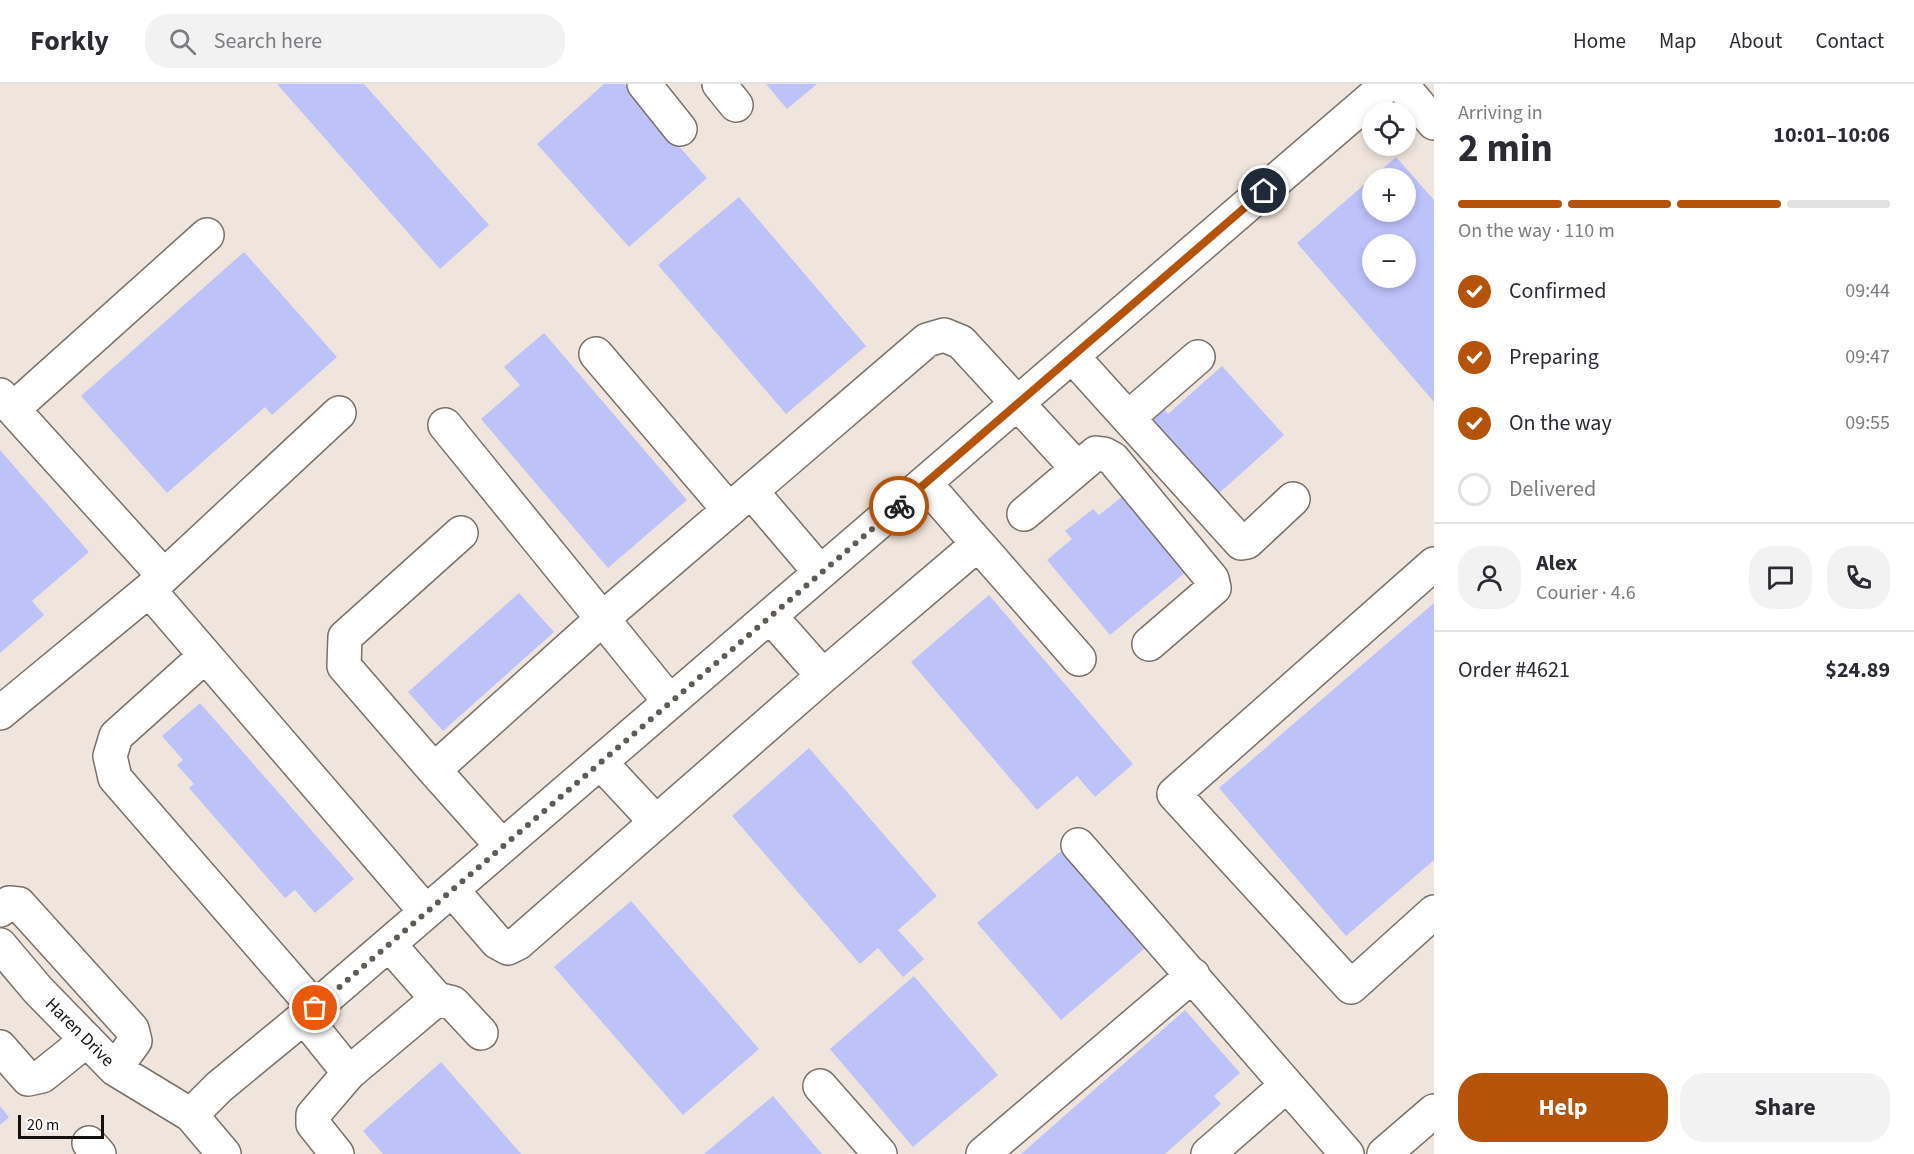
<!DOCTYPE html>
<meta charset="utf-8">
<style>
body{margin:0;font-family:"Source Sans 3",sans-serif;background:#f2f2f3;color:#2b2b33;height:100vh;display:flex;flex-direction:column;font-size:22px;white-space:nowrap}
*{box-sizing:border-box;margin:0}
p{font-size:20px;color:#7c7c81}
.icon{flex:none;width:33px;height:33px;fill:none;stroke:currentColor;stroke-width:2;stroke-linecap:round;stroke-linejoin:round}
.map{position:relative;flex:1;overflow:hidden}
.panel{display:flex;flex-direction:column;background:#fff;width:480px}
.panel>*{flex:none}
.tools{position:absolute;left:1362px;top:18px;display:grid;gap:12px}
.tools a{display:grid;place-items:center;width:54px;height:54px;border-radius:50%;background:#fff;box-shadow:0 3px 9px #0003;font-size:30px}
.scale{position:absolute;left:18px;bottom:15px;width:86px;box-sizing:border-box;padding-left:6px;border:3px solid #14100d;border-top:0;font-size:16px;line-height:21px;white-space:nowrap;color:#14100d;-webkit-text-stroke:4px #fff;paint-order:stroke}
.pin{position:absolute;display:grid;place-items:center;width:51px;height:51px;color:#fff;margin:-26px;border:3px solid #fff;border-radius:50%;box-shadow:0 2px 6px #0007}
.courier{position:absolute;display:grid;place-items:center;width:60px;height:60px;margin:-30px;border:4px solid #b45309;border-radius:50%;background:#fff;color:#222;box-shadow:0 2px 8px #0007}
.head em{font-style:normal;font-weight:700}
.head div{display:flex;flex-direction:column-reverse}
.head{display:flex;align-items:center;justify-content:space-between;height:102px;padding:0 24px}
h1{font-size:39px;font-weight:700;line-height:45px}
.bar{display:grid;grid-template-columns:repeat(4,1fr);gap:9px 6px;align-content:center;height:72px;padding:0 24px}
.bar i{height:8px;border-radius:4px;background:#e1e1e2}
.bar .active{background:#b45309}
.bar p{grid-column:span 4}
.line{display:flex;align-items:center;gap:15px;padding:0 24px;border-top:2px solid #e1e1e2}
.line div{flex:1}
.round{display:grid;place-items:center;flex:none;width:63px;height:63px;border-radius:24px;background:#f2f2f3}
ol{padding:0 24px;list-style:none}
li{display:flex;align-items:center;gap:18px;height:66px}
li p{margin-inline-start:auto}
li .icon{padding:6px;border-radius:50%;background:#b45309;color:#fff;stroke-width:4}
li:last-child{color:#7c7c81}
li i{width:33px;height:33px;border:3px solid #e1e1e2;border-radius:50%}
.primary-button{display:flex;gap:12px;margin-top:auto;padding:12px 24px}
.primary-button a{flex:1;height:69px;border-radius:24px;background:#b45309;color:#fff;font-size:24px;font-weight:700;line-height:69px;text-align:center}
.primary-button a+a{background:#f2f2f3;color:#2b2b33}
header{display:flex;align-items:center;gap:36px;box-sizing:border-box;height:84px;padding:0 30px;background:#fff;border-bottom:2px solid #e1e1e2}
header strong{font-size:28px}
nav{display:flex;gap:33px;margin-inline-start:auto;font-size:21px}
.search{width:420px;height:54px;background:#f2f2f3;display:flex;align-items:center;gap:15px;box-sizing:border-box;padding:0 21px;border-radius:24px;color:#7c7c81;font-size:22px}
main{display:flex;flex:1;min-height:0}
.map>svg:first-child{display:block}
.building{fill:#bdc2f9;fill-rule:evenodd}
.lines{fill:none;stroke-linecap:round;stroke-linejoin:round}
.minor-casing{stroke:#797068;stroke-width:36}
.major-casing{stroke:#797068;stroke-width:36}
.minor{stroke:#fff;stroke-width:33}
.major{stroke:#fff;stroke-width:33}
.done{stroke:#615b55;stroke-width:6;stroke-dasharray:0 10.8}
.route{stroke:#b45309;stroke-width:8}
.labels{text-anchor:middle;stroke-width:4.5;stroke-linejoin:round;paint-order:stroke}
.street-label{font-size:18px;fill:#14100d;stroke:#fff}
</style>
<header>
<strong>Forkly</strong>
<div class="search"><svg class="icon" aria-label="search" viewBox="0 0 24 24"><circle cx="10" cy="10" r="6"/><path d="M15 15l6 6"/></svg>Search here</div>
<nav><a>Home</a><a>Map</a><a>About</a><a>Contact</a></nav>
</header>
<main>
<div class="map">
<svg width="1434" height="1070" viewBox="0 0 1434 1070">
<rect width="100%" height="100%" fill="#f0e5dc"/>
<path class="building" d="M277,0H364L489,141L440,185Z
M604,0H624L707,94L629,163L537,60Z
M766,0H817L787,25Z
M1396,73L1434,116V318L1297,159ZM1372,94H1406V128H1372ZM1372,160H1406V194H1372Z
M739,113L866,262L786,330L658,181Z
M244,168L337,273L272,331L265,323L167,409L81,312Z
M544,249L687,416L608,484L481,335L520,301L504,283Z
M1222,282L1284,351L1216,412L1145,341L1164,324L1168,330Z
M0,366L89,468L32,517L44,531L0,569Z
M1123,412L1186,488L1110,551L1047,476L1072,455L1065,447L1093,425L1099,431Z
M519,509L554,548L443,647L408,608Z
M989,511L1133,680L1095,713L1077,692L1037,726L911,578Z
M1434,519V776L1346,852L1219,704Z
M200,619L354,795L315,829L295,806L285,814L189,704L194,700L177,681L183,676L162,652Z
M809,664L937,812L898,846L924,875L903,893L878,864L860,880L732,732Z
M1061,767L1145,864L1061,936L977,839Z
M631,817L759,965L683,1031L554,883Z
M914,892L998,991L913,1063L830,965Z
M1185,926L1240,989L1214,1012L1221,1020L1165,1070H1021Z
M441,978L521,1070H383L363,1047Z
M773,1012L822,1070H704Z
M0,1022L9,1033L0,1041Z"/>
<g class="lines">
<defs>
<path id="minor" d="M644,0L680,45
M719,0L736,21
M1401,0L1434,39
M596,270L729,426
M1072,272L1241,459L1247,458L1293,415
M0,311L164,492
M13,325L207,151
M1128,334L1198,273
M445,341L670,618
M751,407L820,488
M1024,430L1096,369L1104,370L1113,375L1212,495L1214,504L1149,560
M978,460L1079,575
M1434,480L1174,710L1351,903L1434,828
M149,506L426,828
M770,532L823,592
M205,572L116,652L110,672L115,694L315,924
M0,629L149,506L339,329
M600,678L656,738
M434,686L344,582L345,553L461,449
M1078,761L1347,1070
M502,762L434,686L602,535L927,256L944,251L961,258L1077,384
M452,806L497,858L508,864L518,859L823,592L978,460L925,399
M0,826L9,819L19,820L132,945L135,957L115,985
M389,860L437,915
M0,861L38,906L115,985L191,1031L224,1070
M304,933L349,989
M0,963L28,995L42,992L87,956
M820,1002L880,1070
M191,1031L219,1003L304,933L1388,0
M89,1059L99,1070
M337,1070L313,1040V1031L349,989L437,915L453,919L481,949
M983,1070L1193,891
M1208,1070L1287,1001"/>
<path id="major" d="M1384,1070L1434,1027"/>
</defs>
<use href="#minor" class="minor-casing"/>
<use href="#major" class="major-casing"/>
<use href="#minor" class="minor"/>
<use href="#major" class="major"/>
</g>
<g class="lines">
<path class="done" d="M315,924L899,422"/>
<path class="route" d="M899,422L1264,107"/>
</g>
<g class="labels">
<g class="street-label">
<text transform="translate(80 948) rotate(45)" y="6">Haren Drive</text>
</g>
</g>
</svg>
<div class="tools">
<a><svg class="icon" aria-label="locate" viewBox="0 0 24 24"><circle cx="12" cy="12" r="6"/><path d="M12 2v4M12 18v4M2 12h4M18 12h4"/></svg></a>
<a>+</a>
<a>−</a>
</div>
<div class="scale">20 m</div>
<div class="pin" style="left:315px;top:924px;background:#ea580c"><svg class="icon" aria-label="bag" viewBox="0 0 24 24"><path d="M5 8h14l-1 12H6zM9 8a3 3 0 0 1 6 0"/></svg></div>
<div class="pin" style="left:1264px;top:107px;background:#1f2937"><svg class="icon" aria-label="home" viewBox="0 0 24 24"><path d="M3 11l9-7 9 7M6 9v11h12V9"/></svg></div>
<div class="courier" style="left:899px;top:422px"><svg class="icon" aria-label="bike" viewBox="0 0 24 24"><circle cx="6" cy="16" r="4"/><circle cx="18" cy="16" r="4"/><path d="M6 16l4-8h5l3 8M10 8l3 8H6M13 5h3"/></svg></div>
</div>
<section class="panel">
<div class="head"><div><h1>2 min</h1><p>Arriving in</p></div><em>10:01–10:06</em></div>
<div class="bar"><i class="active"></i><i class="active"></i><i class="active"></i><i></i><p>On the way · 110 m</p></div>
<ol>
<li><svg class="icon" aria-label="check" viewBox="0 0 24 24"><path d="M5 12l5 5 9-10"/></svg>Confirmed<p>09:44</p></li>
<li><svg class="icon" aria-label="check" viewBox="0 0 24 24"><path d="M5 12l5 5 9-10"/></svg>Preparing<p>09:47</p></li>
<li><svg class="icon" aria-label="check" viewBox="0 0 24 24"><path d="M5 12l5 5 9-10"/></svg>On the way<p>09:55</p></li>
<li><i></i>Delivered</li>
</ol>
<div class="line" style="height:108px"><a class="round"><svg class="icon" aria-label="person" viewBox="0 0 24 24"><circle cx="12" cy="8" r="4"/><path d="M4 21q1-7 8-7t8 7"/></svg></a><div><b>Alex</b><p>Courier · 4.6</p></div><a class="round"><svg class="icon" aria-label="chat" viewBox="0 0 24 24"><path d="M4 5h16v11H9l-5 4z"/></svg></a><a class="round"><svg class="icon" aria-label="phone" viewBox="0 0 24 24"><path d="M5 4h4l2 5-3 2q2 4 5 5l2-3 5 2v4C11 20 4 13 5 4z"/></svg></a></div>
<div class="line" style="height:78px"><div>Order #4621</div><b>$24.89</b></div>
<div class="primary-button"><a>Help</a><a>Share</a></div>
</section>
</main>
